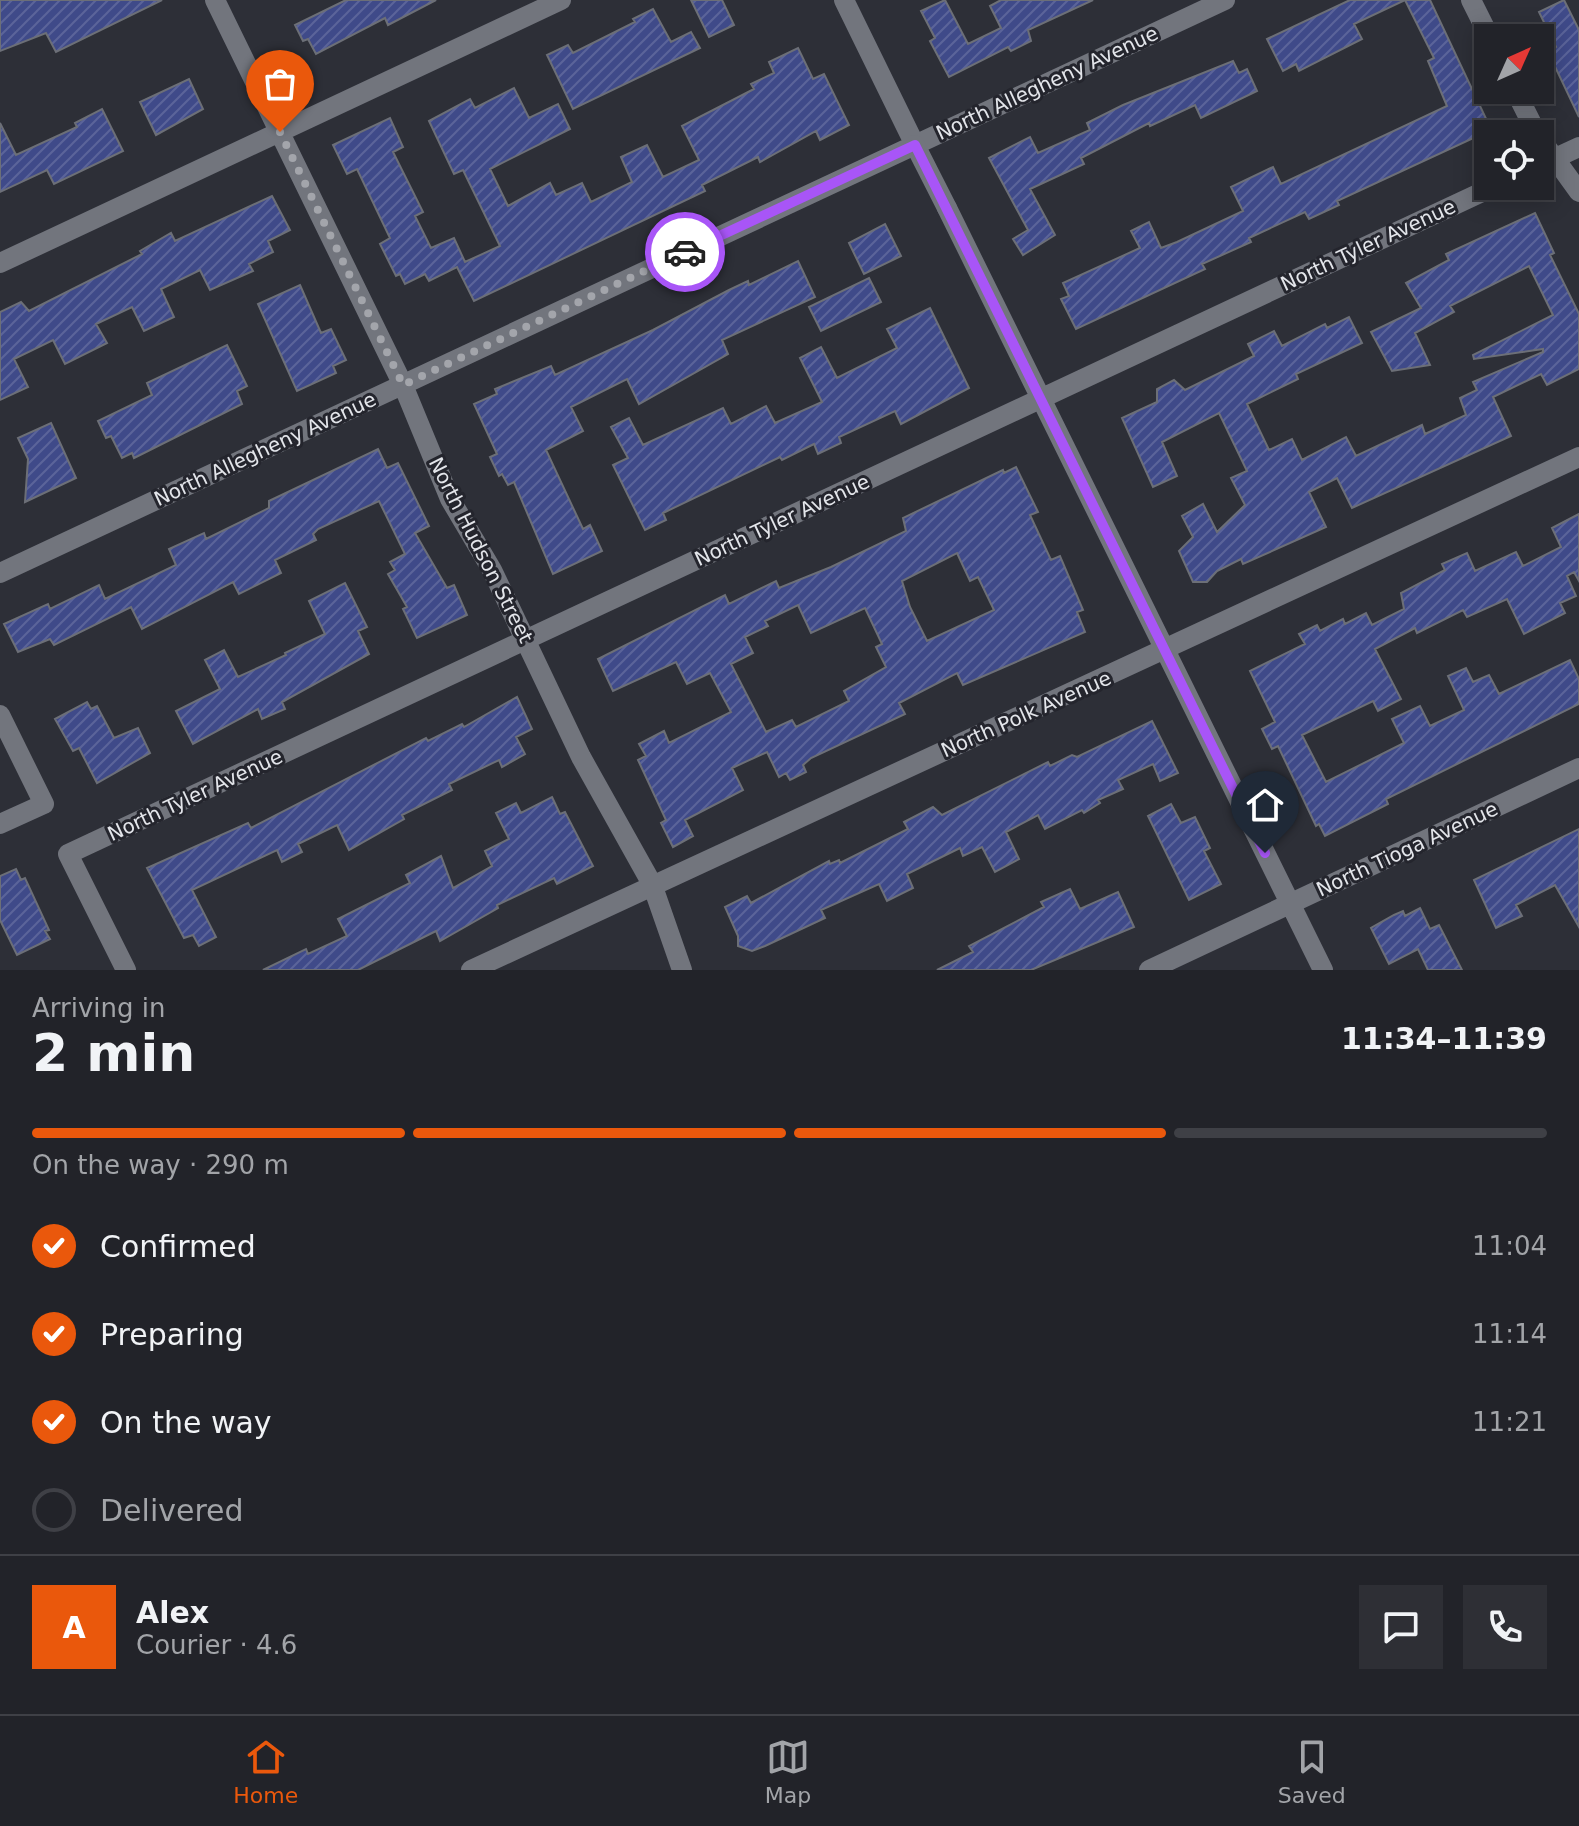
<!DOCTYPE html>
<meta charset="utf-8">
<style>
body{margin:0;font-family:"DejaVu Sans",sans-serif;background:#2e2f35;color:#f1f3f6;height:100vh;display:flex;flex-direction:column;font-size:30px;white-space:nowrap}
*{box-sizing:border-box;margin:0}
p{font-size:26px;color:#a2a4a8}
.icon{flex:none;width:44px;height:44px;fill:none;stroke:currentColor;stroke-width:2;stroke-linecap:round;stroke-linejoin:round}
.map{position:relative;height:970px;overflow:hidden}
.sheet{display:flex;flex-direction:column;background:#222329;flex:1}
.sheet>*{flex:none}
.needle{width:52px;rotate:45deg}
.controls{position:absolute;left:1474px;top:24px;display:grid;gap:16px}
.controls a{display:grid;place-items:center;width:80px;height:80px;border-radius:0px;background:#222329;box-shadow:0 4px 20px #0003,0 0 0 2px #3f4046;font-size:40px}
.pin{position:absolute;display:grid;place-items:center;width:68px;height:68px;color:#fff;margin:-82px -34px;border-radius:50% 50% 50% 0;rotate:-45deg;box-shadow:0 0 8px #0007}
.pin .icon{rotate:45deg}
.courier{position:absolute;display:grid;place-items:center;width:80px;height:80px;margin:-40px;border:6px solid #a855f7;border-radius:50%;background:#fff;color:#222;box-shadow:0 2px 10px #0007}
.headline em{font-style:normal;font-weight:700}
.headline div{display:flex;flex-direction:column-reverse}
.headline{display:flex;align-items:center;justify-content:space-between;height:136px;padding:0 32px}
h1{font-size:52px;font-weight:700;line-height:60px}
.bar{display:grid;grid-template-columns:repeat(4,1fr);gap:12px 8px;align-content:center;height:96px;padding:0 32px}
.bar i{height:10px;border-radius:6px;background:#3f4046}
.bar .selected{background:#ea580c}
.bar p{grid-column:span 4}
.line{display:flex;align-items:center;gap:20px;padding:0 32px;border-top:2px solid #3f4046}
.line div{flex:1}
.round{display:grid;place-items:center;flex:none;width:84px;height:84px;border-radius:0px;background:#2e2f35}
ol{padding:0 32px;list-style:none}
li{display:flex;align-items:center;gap:24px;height:88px}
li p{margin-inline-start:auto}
li .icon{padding:8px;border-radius:50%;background:#ea580c;color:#fff;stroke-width:4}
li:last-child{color:#a2a4a8}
li i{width:44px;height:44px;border:4px solid #3f4046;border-radius:50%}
.tab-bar{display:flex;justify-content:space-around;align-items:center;height:112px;border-top:2px solid #3f4046;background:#222329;font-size:22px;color:#a2a4a8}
.tab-bar a{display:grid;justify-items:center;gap:4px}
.tab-bar .selected{color:#ea580c}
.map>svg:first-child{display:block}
.building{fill:url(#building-hatch);stroke:#6c6f77;stroke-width:2;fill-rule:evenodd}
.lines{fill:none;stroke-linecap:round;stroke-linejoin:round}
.street{stroke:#72757d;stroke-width:20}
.secondary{stroke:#72757d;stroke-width:20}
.done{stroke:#a3a5ab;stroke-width:8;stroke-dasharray:0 14.4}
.route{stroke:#a855f7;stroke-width:10}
.labels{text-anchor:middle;stroke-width:6;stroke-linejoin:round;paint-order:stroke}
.street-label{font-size:20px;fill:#e3e5ea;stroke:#24252d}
</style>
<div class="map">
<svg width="1579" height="970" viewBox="0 0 1579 970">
<defs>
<pattern id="building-hatch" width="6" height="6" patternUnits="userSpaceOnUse" patternTransform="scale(2)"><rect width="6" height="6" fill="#3f4a89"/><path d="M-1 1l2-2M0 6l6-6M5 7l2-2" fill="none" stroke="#5b649a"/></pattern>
</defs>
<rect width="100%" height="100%" fill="#2d2f37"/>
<path class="building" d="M0,0H162L56,52L46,33L0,51Z
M346,0H436L388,25L385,18L316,54L308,39L303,41L295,25Z
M691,0H722L734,25L709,37Z
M945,0L968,44L1001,28L990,6L1001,0H1093L1028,30L1031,41L1011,51L1008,47L949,77L930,41L935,38L921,11Z
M1350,0H1430L1489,125L1478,130L1480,135L1337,201L1339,205L1309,219L1305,212L1249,238L1251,242L1202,264L1205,269L1076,329L1061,299L1069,296L1063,283L1140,248L1131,231L1149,222L1161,248L1177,242L1243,211L1231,187L1273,167L1281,184L1447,106L1428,61L1434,58L1405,0L1354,24L1362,39L1299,71L1296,64L1283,71L1267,39Z
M1564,0L1579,30V117L1548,52L1556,47L1539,12Z
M653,9L671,42L691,32L700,48L573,109L547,55L568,45L573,53L635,22L633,19Z
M798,48L813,79L824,74L849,125L820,140L816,131L760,162L758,157L702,185L705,191L474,301L457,267L429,281L425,274L405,284L400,274L396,276L380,244L390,238L357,169L347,174L333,145L390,118L403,147L393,152L423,212L415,216L431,248L454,238L465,262L500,246L463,170L454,174L429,121L470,99L475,108L514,88L529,118L558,104L570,129L490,169L508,206L550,183L556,195L582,183L591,202L632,182L621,157L647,145L663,177L699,160L682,126L754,89L751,84L774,73L769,62Z
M1233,61L1239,73L1247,69L1257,91L1201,118L1195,105L1150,126L1149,123L1081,158L1084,164L1030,189L1055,235L1023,255L1013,239L1028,230L989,158L1030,137L1038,153L1090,130L1087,123L1123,105Z
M189,79L203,109L156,135L140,102Z
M102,109L123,151L54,184L47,170L0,192V123L16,155L77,127L75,123Z
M272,196L290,230L268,241L273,252L249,264L253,271L210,290L200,270L161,289L174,317L144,331L132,307L96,324L107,343L65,364L53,340L14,359L28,387L0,400V312L21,302L29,311L142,254L140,251L171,233L175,241Z
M1535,213L1554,253L1550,255L1579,314V369L1547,385L1541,374L1493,397L1511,436L1352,508L1337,478L1309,492L1326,527L1243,564L1241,559L1217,571L1207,582H1193L1179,551L1193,537L1182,516L1203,504L1217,532L1245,505L1231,478L1247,471L1219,413L1162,442L1177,476L1153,487L1122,418L1157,402V389L1174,380L1185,390L1254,356L1248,344L1274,331L1282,346L1325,324L1327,328L1349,317L1362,343L1296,374L1298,379L1247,404L1269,450L1292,439L1302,460L1346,437L1356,456L1422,425L1425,434L1466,415L1460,398L1477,390L1473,382L1543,352V349L1474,359L1473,355L1553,315L1529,266L1450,306L1454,312L1415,333L1430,365L1392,371L1371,332L1421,308L1406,283L1449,260L1446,254Z
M885,224L901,256L864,274L849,243Z
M798,261L815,297L722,340L728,354L639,404L627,379L571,407L583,431L546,450L583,529L590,525L602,551L553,574L514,482L508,485L502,474L499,476L490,457L497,454L474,404L497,394L495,389L551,366L555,375L653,330L729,290L748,281L749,285Z
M869,278L881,302L821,331L809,307Z
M300,285L321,333L331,329L346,360L333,366L336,373L297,391L258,304Z
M930,308L969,388L901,424L895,411L839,437L841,443L818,454L814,444L782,460L780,457L663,513L666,520L645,530L613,465L628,458L611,427L629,418L643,445L723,408L731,424L766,406L775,423L822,402L800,358L821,347L837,378L897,348L887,329Z
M227,345L247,386L237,391L242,404L134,458L132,453L122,458L111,436L106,438L98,421L152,395L147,383Z
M51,423L76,478L25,502L28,459L18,438Z
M378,449L387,468L398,463L429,526L415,533L447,588L454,585L467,615L417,638L403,609L407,607L388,574L395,570L390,562L405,554L379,501L318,529L313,534L316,540L275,560L281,573L239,594L233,582L142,629L131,607L54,645L50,639L18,652L4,624L48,604L50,609L99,585L105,599L176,565L169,549L204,533L206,539L269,508V501Z
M1016,467L1038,512L1030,515L1051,560L1060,556L1083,610L1077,612L1085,632L963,685L957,673L899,703L905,714L811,758L803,765L806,772L790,780L786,773L779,777L767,752L732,768L743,790L685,820L693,836L673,847L661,823L666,820L638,760L646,756L639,744L664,731L669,743L731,712L710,673L687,684L676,662L613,691L598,659L725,595L729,604L776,581L779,588L831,567L906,531L903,518L1003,470L1004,473ZM957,553L970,581L978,577L994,610L927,641L910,607L902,581ZM798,605L811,633L865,608L882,644L876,647L886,667L844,691L849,701L796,727L792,720L766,732L731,664L753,653L745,637L768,626L765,621Z
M1579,514V581L1574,572L1567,576L1576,596L1560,603L1565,613L1524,634L1507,599L1467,617L1463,610L1417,633L1415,628L1375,649L1401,699L1378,711L1373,701L1302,735L1326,782L1404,743L1392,719L1420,706L1430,726L1464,710L1448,676L1466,668L1473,682L1489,675L1499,694L1570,660L1579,679V704L1386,799L1388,804L1325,836L1319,824L1316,826L1278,746L1272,749L1262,729L1275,722L1250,671L1305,644L1299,634L1317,625L1320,631L1343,619L1345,624L1366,613L1372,625L1404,609L1401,593L1445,570L1442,564L1467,553L1475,571L1516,552L1523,566L1561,547L1552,528Z
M345,583L367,627L358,631L369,654L282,702L285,709L262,719L258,709L193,744L176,711L220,689L205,660L224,650L238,677L286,655L285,653L325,634L309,601Z
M517,697L532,729L516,737L525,754L502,767L499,760L449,784L452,790L402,815L404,819L349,850L337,825L298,844L302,852L282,862L277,850L192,890L216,937L199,946L193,935L184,938L147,868L248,823L251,828L426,738L428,741L462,724L464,727Z
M87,702L91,709L97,706L114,738L138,728L150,753L97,783L79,748L73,751L55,719Z
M1152,721L1178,773L1160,781L1153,764L1118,780L1123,789L1098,800L1100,803L1084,813L1082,810L1045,829L1038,815L1006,832L1019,859L995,872L982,847L963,856L960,848L907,874L913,888L887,901L879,884L821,910L825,918L765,946L752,951L738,946V936L725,907L747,896L751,903L829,861L830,864L839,860L840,863L908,829L904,822L933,807L942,815L1048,762L1050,766L1072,755L1077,757Z
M552,797L560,814L565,812L593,866L557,884L554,878L497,905L498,908L440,941L436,931L358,970H263L306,949L308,954L347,936L338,919L410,883L406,875L441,856L453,888L492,866L485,851L509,839L496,813L516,803L521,813Z
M1171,804L1181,823L1195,817L1210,848L1204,851L1221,884L1189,900L1148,816Z
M1579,829V927L1555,885L1516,905L1522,916L1496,928L1474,880Z
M16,869L21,880L25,878L49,930L45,931L50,939L17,955L0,920V876Z
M1070,889L1080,909L1118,892L1134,927L1031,970H937L973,952L969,946L1044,907L1041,902Z
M1420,908L1430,929L1439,925L1462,970H1428L1418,949L1389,964L1371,928L1394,915L1403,911L1405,916Z"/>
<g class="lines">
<path class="street" d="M215,0L403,385L450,499L492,570L581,757L652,884L682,970
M844,0L915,145
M1471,0L1490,38
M1515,90L1537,134
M1540,138L1579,192
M1540,165L1579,147
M947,208L1323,970
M0,263L561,0
M0,573L1225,0
M0,715L44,804L0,824
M126,970L68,854L1495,186
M471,970L1579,457
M1149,970L1579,768"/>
<path class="secondary" d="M915,145L947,208"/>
</g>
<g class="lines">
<path class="done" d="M280,132L403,385L685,252"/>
<path class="route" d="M685,252L915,145L1265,853"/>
</g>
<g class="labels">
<g class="street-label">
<text transform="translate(1047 83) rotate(-25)" y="7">North Allegheny Avenue</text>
<text transform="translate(1368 245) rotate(-25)" y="7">North Tyler Avenue</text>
<text transform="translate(265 449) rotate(-25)" y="7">North Allegheny Avenue</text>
<text transform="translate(782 520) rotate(-25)" y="7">North Tyler Avenue</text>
<text transform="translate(481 550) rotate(63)" y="7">North Hudson Street</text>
<text transform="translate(1026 714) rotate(-24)" y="7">North Polk Avenue</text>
<text transform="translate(195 795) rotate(-25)" y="7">North Tyler Avenue</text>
<text transform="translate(1407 849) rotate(-25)" y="7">North Tioga Avenue</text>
</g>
</g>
</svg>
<div class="controls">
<a><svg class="needle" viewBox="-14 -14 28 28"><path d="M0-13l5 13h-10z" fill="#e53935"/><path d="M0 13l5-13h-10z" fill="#a2a4a8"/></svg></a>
<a><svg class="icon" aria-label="locate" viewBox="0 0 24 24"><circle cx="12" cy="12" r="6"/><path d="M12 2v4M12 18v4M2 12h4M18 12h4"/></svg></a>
</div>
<div class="pin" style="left:280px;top:132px;background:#ea580c"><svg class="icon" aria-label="bag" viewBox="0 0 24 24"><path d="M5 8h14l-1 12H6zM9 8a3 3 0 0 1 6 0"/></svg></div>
<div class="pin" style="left:1265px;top:853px;background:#1f2937"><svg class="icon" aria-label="home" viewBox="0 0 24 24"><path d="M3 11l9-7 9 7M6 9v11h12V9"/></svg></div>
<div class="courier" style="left:685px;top:252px"><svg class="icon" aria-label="car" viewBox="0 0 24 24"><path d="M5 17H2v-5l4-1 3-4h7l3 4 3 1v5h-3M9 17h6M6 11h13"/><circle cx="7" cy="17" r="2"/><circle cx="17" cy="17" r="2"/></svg></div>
</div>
<section class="sheet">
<div class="headline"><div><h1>2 min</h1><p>Arriving in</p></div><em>11:34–11:39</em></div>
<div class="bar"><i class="selected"></i><i class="selected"></i><i class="selected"></i><i></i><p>On the way · 290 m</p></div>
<ol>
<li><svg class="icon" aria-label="check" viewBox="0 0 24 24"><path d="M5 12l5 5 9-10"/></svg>Confirmed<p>11:04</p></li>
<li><svg class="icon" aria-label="check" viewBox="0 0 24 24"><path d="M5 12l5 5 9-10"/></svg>Preparing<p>11:14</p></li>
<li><svg class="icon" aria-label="check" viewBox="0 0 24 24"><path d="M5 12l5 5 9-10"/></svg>On the way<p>11:21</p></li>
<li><i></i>Delivered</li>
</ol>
<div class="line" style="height:144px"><b class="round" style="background:#ea580c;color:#fff">A</b><div><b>Alex</b><p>Courier · 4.6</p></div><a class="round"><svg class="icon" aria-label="chat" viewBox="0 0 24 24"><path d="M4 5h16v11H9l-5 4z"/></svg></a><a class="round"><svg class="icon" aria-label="phone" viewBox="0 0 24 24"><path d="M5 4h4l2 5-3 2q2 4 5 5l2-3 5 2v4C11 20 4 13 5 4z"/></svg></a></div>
</section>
<nav class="tab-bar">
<a class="selected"><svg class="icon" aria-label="home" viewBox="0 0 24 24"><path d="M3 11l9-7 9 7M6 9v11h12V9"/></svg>Home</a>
<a><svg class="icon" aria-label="map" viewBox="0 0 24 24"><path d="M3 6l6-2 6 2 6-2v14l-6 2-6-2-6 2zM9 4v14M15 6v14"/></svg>Map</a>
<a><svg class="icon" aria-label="saved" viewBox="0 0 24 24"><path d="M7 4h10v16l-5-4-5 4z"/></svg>Saved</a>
</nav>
